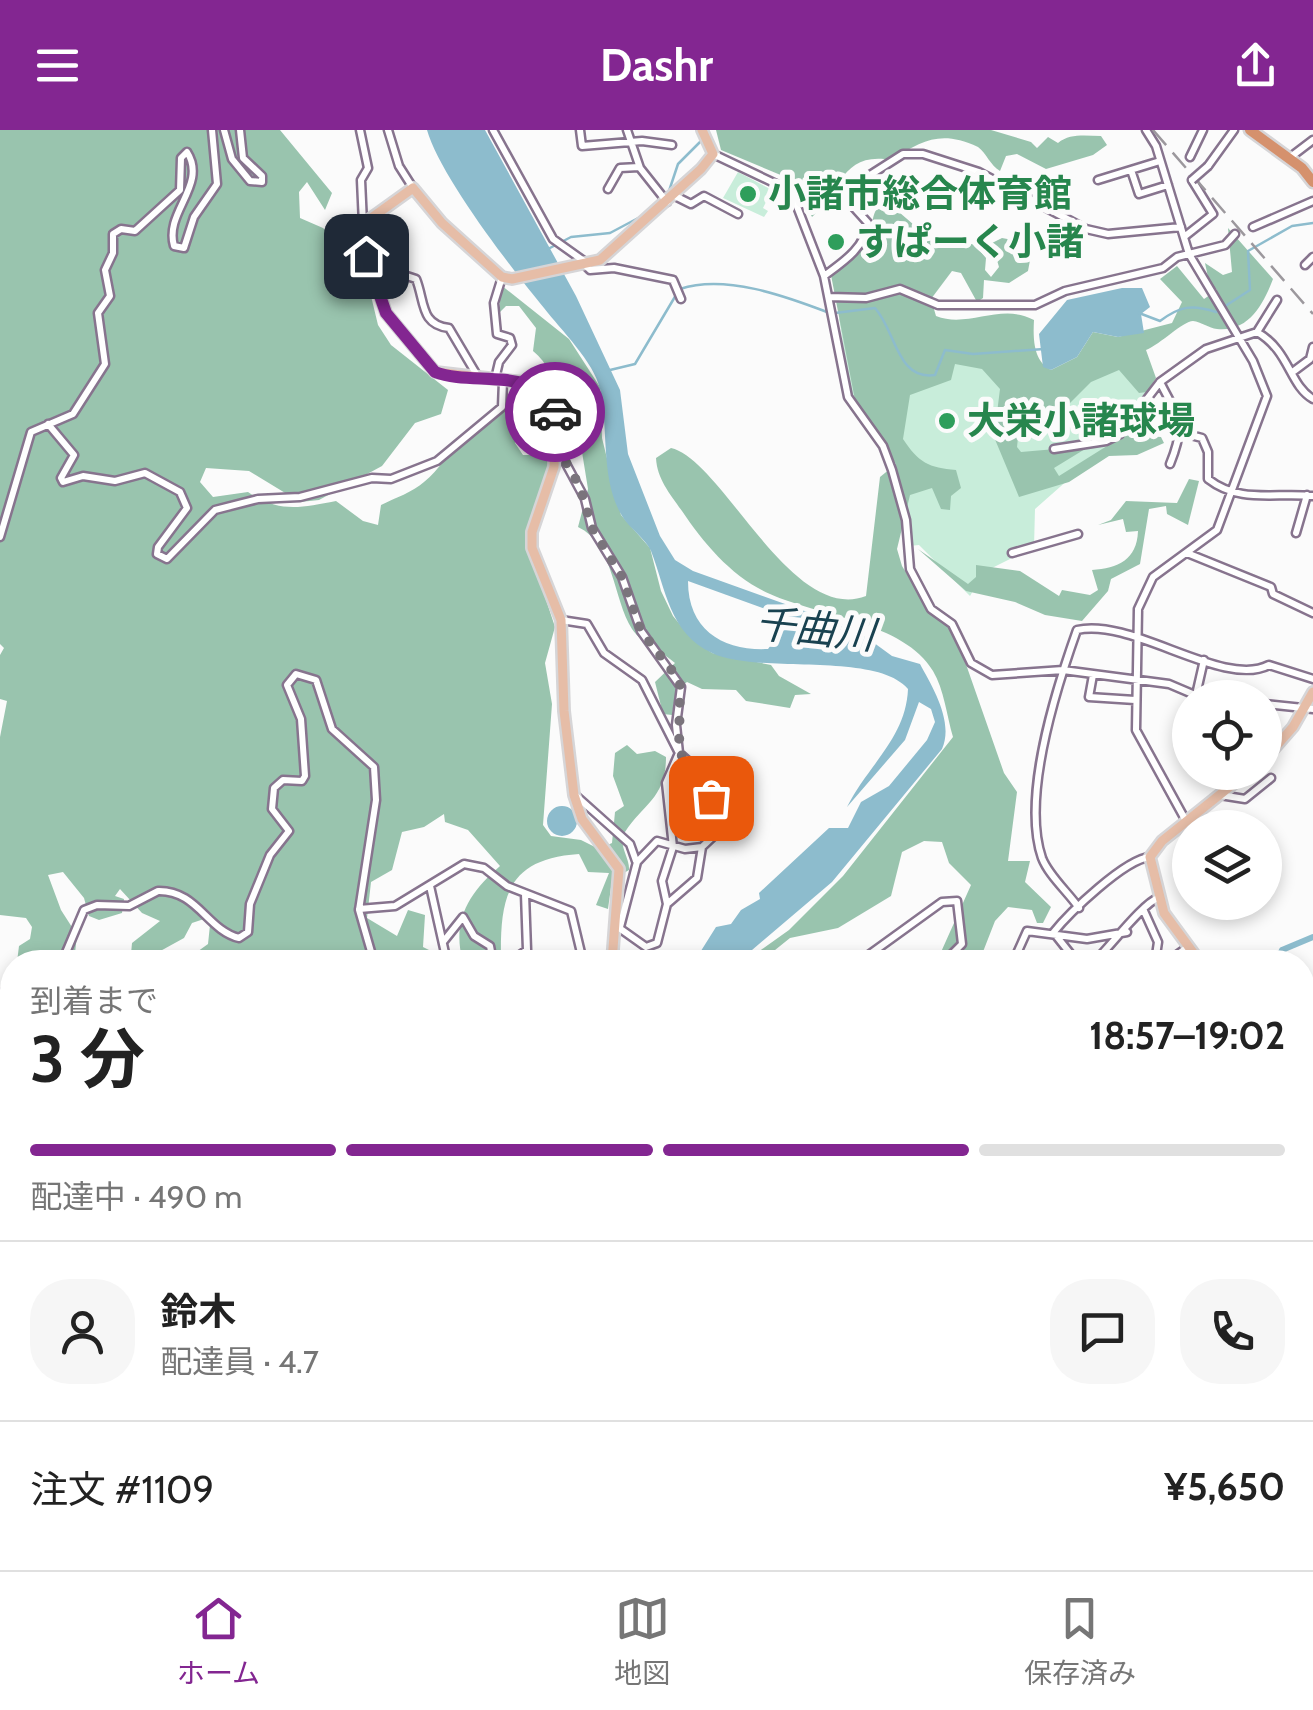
<!DOCTYPE html>
<html lang="ja">
<meta charset="utf-8">
<style>
body{margin:0;font-family:Cabin,"Noto Sans JP",sans-serif;background:#f6f6f6;color:#222;height:100vh;display:flex;flex-direction:column;font-size:38px;white-space:nowrap}
*{box-sizing:border-box;margin:0}
p{font-size:32px;color:#767676}
.icon{flex:none;width:55px;height:55px;fill:none;stroke:currentColor;stroke-width:2;stroke-linecap:round;stroke-linejoin:round}
.map{position:relative;flex:1;overflow:hidden}
.sheet{position:absolute;left:0px;top:820px;width:1315px;height:620px;display:flex;flex-direction:column;background:#fff;border-radius:40px 40px 0 0;box-shadow:0 5px 15px #0003}
.sheet>*{flex:none}
.tools{position:absolute;left:1172px;top:550px;display:grid;gap:20px}
.tools a{display:grid;place-items:center;width:110px;height:110px;border-radius:50%;background:#fff;box-shadow:0 5px 15px #0003;font-size:50px}
.pin{position:absolute;display:grid;place-items:center;width:85px;height:85px;color:#fff;margin:-42px;border-radius:20px;box-shadow:0 5px 15px #0006}
.courier{position:absolute;display:grid;place-items:center;width:100px;height:100px;margin:-50px;border:8px solid #832691;border-radius:50%;background:#fff;color:#222;box-shadow:0 2px 12px #0007}
.headline em{font-style:normal;font-weight:700}
.headline div{display:flex;flex-direction:column-reverse}
.headline{display:flex;align-items:center;justify-content:space-between;height:170px;padding:0 30px}
h1{font-size:65px;font-weight:700;line-height:75px}
.bar{display:grid;grid-template-columns:repeat(4,1fr);gap:15px 10px;align-content:center;height:120px;padding:0 30px}
.bar i{height:12px;border-radius:8px;background:#e0e0e0}
.bar .active{background:#832691}
.bar p{grid-column:span 4}
.line{display:flex;align-items:center;gap:25px;padding:0 30px;border-top:2px solid #e0e0e0}
.line div{flex:1}
.round{display:grid;place-items:center;flex:none;width:105px;height:105px;border-radius:40px;background:#f6f6f6}
header{display:flex;justify-content:space-between;align-items:center;height:130px;padding:0 30px;background:#832691;color:#fff;font-size:45px;font-weight:700}
.tabs{display:flex;justify-content:space-around;align-items:center;height:140px;border-top:2px solid #e0e0e0;background:#fff;font-size:28px;color:#767676}
.tabs a{display:grid;justify-items:center;gap:5px}
.tabs .active{color:#832691}
.map>svg:first-child{display:block}
.green{fill:#c8edda}
.forest{fill:#99c4ae}
.water{fill:#8dbccd;fill-rule:evenodd}
.lines{fill:none;stroke-linecap:round;stroke-linejoin:round}
.stream{stroke:#8dbccd;stroke-width:2.5}
.river{stroke:#8dbccd;stroke-width:6}
.minor-casing{stroke:#87748e;stroke-width:11}
.major-casing{stroke:#d6d5d7;stroke-width:14}
.highway-casing{stroke:#d6d5d7;stroke-width:15}
.minor{stroke:#fff;stroke-width:6}
.major{stroke:#e6bda7;stroke-width:9}
.highway{stroke:#d5916d;stroke-width:10}
.rail{stroke:#9c989d;stroke-width:2.5;stroke-dasharray:20 10;stroke-linecap:butt}
.minor-bridge-casing{stroke:#87748e;stroke-width:11;stroke-linecap:butt}
.minor-bridge{stroke:#fff;stroke-width:6}
.done{stroke:#7a747c;stroke-width:10;stroke-dasharray:0 18}
.route{stroke:#832691;stroke-width:12}
.leisure-dot{fill:#2e9e5b;stroke:#fbfbfb;stroke-width:4}
.labels{text-anchor:middle;stroke-width:10;stroke-linejoin:round;paint-order:stroke}
.leisure-label{font-size:38px;font-weight:bold;fill:#27864d;stroke:#fbfbfb;text-anchor:start}
.water-label{font-size:40px;font-style:italic;fill:#194250;stroke:#fbfbfb}
</style>
<header><svg class="icon" aria-label="menu" viewBox="0 0 24 24"><path d="M4 6h16M4 12h16M4 18h16"/></svg>Dashr<svg class="icon" aria-label="share" viewBox="0 0 24 24"><path d="M12 15V3M7 8l5-5 5 5M5 13v7h14v-7"/></svg></header>
<div class="map">
<svg width="1313" height="1440" viewBox="0 0 1313 1440">
<rect width="100%" height="100%" fill="#fbfbfb"/>
<path class="green" d="M738,42L772,60L763,78L768,81L764,87L723,68Z
M839,188L936,239L985,223L1008,260L1071,241L1096,209L1151,255L1120,304L1035,379L1034,417L984,442L970,466L919,415L909,416L894,340L851,265Z"/>
<path class="forest" d="M0,0H280L332,63L325,80L307,52L299,62L300,88L323,98L364,137L378,195L391,215L448,260L441,284L415,293L382,336L319,370L300,372L249,341L206,338L200,352L213,367L248,362C279,383 300,378 336,371L363,391L378,395L381,375C395,368 413,362 424,352C455,327 462,286 507,281L519,296L515,313L523,325H541C541,307 531,295 532,278L540,273L547,275L553,285L551,322L528,415L555,497L545,533L552,574L543,695L551,706L581,710L599,719L612,713L615,682L624,676L613,646L615,623L627,615L637,624L655,621L666,627C666,668 644,673 625,702C617,714 630,728 629,740L612,750L608,779L596,775L609,743L588,742L579,724C505,729 500,769 501,832H477L471,826L463,832C451,790 470,762 500,736L468,700L445,692L444,684L424,697L402,702L392,740L371,752L367,788L397,806L408,780L425,785L423,817L443,827V832H405L390,823C347,839 281,840 238,820L215,832H183L208,814L210,795L204,789L192,793L184,808L144,830L131,824L132,813L160,791L142,783L120,759L115,766L124,769L122,783L99,790L89,786L84,768L63,742L48,745L61,780L77,805L74,832H17L19,816L30,809L32,797L26,788L0,785V607L7,571L0,569V525L4,518L0,514Z
M716,0H991L1031,12L1037,18L1048,7L1058,13C1070,3 1086,6 1101,6L1107,15L1093,25L1046,39L1017,24L1006,26L1000,41C990,35 987,24 978,17C941,0 923,10 891,30C841,21 840,63 812,87L795,51L721,20Z
M885,70L921,101L975,115L986,128L985,140L991,147L999,137L992,113L1002,108L1033,114L1028,141L1009,153L984,150L983,168L977,172L961,143L952,141L931,169L936,186C968,199 1001,172 1034,190C1033,208 1033,231 1051,240L1077,227L1093,202L1118,207L1172,193L1182,172L1160,149L1177,136L1204,169L1217,160L1209,152L1205,133L1223,145L1232,142L1228,98L1273,149C1263,175 1249,202 1217,199C1209,198 1201,192 1193,191C1183,191 1161,214 1146,220L1156,248L1147,262L1139,263L1119,240L1091,252L1065,278L1021,279L1017,317L1021,322L1090,316L1054,338L1059,346L1126,304L1161,307L1164,313L1137,325L1109,326L1069,352L1019,367L994,307L1000,259L982,239L955,234L951,250L910,265L903,309C918,332 929,338 956,340L961,358L951,366L950,380L941,379L932,358L910,365L897,419L902,436L929,480L954,500L1004,643L1017,662L1008,731H1030L1025,752L1051,777L1043,793H1037L1032,780L1008,777L995,791L979,832H892L899,827L937,831L971,755L949,733L942,712L924,711L902,722L891,766L838,798L790,808L760,832H744L789,800L843,746L953,607C947,587 944,559 933,541C904,492 818,486 770,464C733,448 704,414 682,381C670,364 657,349 656,328L671,318C722,329 791,495 866,466L880,347L896,334L855,270L831,145C844,136 862,123 868,108C875,92 869,83 885,70Z
M501,155L569,209L600,257L602,308L621,385L650,418L661,461L673,486L691,508L712,523L771,535L779,546L811,564L795,565L790,578L746,571L736,560L702,559L687,552L676,560L672,585L663,584L655,552L675,533C663,522 641,513 632,499C613,469 614,414 578,397L588,359L582,322L566,315C556,281 563,246 533,221L536,198L519,176H506L499,183Z
M1189,349L1199,351L1188,395L1167,384L1166,376L1149,379L1140,434L1111,449L1108,461L1082,491L1045,485L1015,472L966,461L918,419L968,454L976,447V435L1020,441L1059,466L1062,460L1090,465L1098,460L1092,440C1118,438 1137,430 1138,401L1126,402L1123,389L1098,395L1111,390L1126,371L1177,373Z
M409,1428H743L762,1440H417Z
M783,1428H872L871,1440H784Z"/>
<path class="water" d="M427,0H485L576,166L620,260L628,324L660,406L675,430L693,441L855,499L892,526L920,534C933,558 954,592 942,619L832,752L738,832H694L716,797L731,794L741,780L760,769L759,763L829,698H848L861,672L889,656L927,610L935,592L931,579L919,572L905,610L847,677C868,635 906,608 908,559C875,521 759,545 712,523C669,503 666,459 651,421C645,408 630,399 622,386C600,349 609,300 600,259C594,232 561,200 544,178C512,139 440,46 427,0ZM688,451L785,486L803,488L810,495L781,501L768,519C724,521 688,501 688,451Z
M1122,158H1142L1150,177L1141,184L1144,203L1118,207L1093,202L1077,227L1051,240L1043,237L1039,204L1067,170Z
M547 691a15 15 0 1 1 30 0a15 15 0 1 1-30 0Z"/>
<g class="lines">
<path class="stream" d="M669,61L678,34L702,10
M548,119L571,107L610,103L642,86
M680,159C725,144 785,166 827,182
M835,183L875,178C896,201 897,251 935,245L945,220L973,224L1044,219
M1139,183L1160,191C1180,176 1192,174 1216,182L1250,160L1248,121L1292,96L1313,93
M610,240L635,234L676,165"/>
<path class="river" d="M1276,832L1282,820L1313,807"/>
<defs>
<path id="minor" d="M224,0L232,29L250,51L262,52V46L243,28L240,0
M360,0L368,38L361,50L363,94
M388,0L399,36L413,58
M493,0L553,109L588,134
M580,0L582,16L642,11L672,15
M627,0L640,38L667,72
M1146,0L1156,16L1189,124L1253,231L1267,266L1217,400L1153,447L1138,479L1136,600L1186,691
M713,24L791,61L824,146L848,267L883,316L892,340L906,390L910,439L931,479L952,494L971,533L992,545L1063,540L1169,554L1202,568
M1190,27L1203,0
M1288,29L1313,10
M1208,36L1234,0
M1131,40L1139,64L1168,55
M1098,50L1160,31
M608,59L620,38L639,37
M675,66L691,74L704,66L738,84
M1253,97L1313,71
M1184,107L1213,84L1192,50
M370,134L416,149C425,171 420,195 449,198L478,247
M585,135L590,140L614,138L673,150L681,169
M1305,135L1313,127
M824,146C843,132 865,118 868,93L850,73L856,54L903,24H923L979,42L1086,99L1108,104L1181,97
M829,167L866,168L900,159L938,175H1035L1065,161L1163,138L1177,127L1225,115L1235,104
M1257,202C1290,221 1289,255 1313,269
M1294,241L1310,229L1313,217
M495,249L499,232L512,215L510,208L497,204L494,173L502,147
M1160,252C1178,288 1187,292 1170,334
M48,294L74,325L61,348L63,352L83,346L115,351L145,343L180,362L187,378L158,417L157,424L167,429L215,380L258,369L300,367L372,348L391,349L437,331L502,277L503,251
M1179,302L1202,308L1208,322V349C1240,374 1275,362 1313,366
M557,317L585,369L592,398L622,447L641,501L681,557L676,595L679,623L666,653L673,717L662,751L667,774
M1054,319L1106,311L1120,304L1160,252L1206,219L1257,202L1277,170
M1296,403L1307,365
M0,407L31,302L73,284L105,234L98,183L110,166L105,140L113,123V104L121,99L135,101L180,60L181,28L187,22C208,55 164,82 174,116L184,118L194,87L217,54L212,0
M1012,423L1078,404
M1187,423L1271,457L1273,464L1313,483
M561,490L587,494L604,523L642,550L679,623L704,645L700,663L711,669V688L720,699
M1093,545L1089,567L1135,570
M1196,565L1204,530
M1265,574L1313,579
M574,664L630,714L636,731
M1220,665L1245,669L1271,648
M430,756L445,823L455,832
M1079,778C1068,762 1049,746 1042,728C1021,667 1056,559 1077,500C1132,487 1223,559 1269,535L1313,549
M359,779L395,776L464,734L484,738L507,756L571,781L582,827L589,832
M1144,781L1158,812L1155,832
M615,795L646,817L657,813L667,774L697,748L702,717L737,684L743,669L741,650
M620,797L637,732L657,711L685,719L702,717
M1053,803C1069,783 1125,729 1150,727
M1054,803L1077,832
M443,812L463,787L474,806L490,816L493,832
M1014,830L1027,801L1087,809L1127,802
M62,832L84,780L97,775L129,776L158,761C197,760 207,800 239,808L248,802L250,774L270,725L289,701L272,679L274,658L283,650L302,651L305,646L301,589L287,555L296,544L316,550L332,599L374,637L376,670L359,780L374,832
M510,832L527,820L525,764
M859,832L942,772L957,771L962,814L944,832
M1094,832C1109,818 1143,773 1158,768
M1167,832L1188,817
M6,859L12,861
M1302,888L1313,884
M0,980L12,961
M0,1090L12,1111
M0,1279L12,1276
M0,1323L12,1300
M1302,1342H1313
M0,1364L5,1371L0,1414
M216,1428L227,1440
M403,1428L411,1440
M525,1428L539,1440
M730,1428L748,1440
M1112,1428L1117,1440
M226,1438L238,1428
M112,1440L114,1428
M322,1440L338,1436L353,1440"/>
<path id="major" d="M1265,629L1293,597L1313,562
M612,832L619,739L582,689L574,665L564,581L561,490L532,418V402L554,337L556,282L545,263L522,252L435,242L386,183L360,104L363,94L413,58L442,93L502,147L512,149L600,130L701,39L713,24L702,0
M1200,832L1164,783L1150,727L1162,711L1248,642
M1302,943L1313,961
M1302,1179L1313,1166
M1302,1406L1312,1440
M766,1428V1440"/>
<path id="highway" d="M1250,0L1302,38L1313,52"/>
</defs>
<use href="#minor" class="minor-casing"/>
<use href="#major" class="major-casing"/>
<use href="#highway" class="highway-casing"/>
<use href="#minor" class="minor"/>
<use href="#major" class="major"/>
<use href="#highway" class="highway"/>
<path class="rail" d="M1153,0L1313,184"/>
<defs>
<path id="minor-bridge" d="M1192,50L1208,36"/>
</defs>
<use href="#minor-bridge" class="minor-bridge-casing"/>
<use href="#minor-bridge" class="minor-bridge"/>
</g>
<g class="lines">
<path class="done" d="M555,282L556,315L580,357L592,398L622,447L641,501L680,551L679,623L704,645L700,664L711,668"/>
<path class="route" d="M366,126L386,183L435,242C473,257 537,234 555,282"/>
</g>
<g class="leisure-dot">
<circle cx="748" cy="64" r="10"/>
<circle cx="836" cy="112" r="10"/>
<circle cx="947" cy="291" r="10"/>
</g>
<g class="labels">
<g class="leisure-label">
<text x="768" y="77">小諸市総合体育館</text>
<text x="856" y="125">すぱーく小諸</text>
<text x="967" y="304">大栄小諸球場</text>
</g>
<g class="water-label">
<text transform="translate(815 499) rotate(6)" y="14">千曲川</text>
</g>
</g>
</svg>
<div class="tools">
<a><svg class="icon" aria-label="locate" viewBox="0 0 24 24"><circle cx="12" cy="12" r="6"/><path d="M12 2v4M12 18v4M2 12h4M18 12h4"/></svg></a>
<a><svg class="icon" aria-label="layers" viewBox="0 0 24 24"><path d="M12 4l9 5-9 5-9-5zM3 14l9 5 9-5"/></svg></a>
</div>
<div class="pin" style="left:711px;top:668px;background:#ea580c"><svg class="icon" aria-label="bag" viewBox="0 0 24 24"><path d="M5 8h14l-1 12H6zM9 8a3 3 0 0 1 6 0"/></svg></div>
<div class="pin" style="left:366px;top:126px;background:#1f2937"><svg class="icon" aria-label="home" viewBox="0 0 24 24"><path d="M3 11l9-7 9 7M6 9v11h12V9"/></svg></div>
<div class="courier" style="left:555px;top:282px"><svg class="icon" aria-label="car" viewBox="0 0 24 24"><path d="M5 17H2v-5l4-1 3-4h7l3 4 3 1v5h-3M9 17h6M6 11h13"/><circle cx="7" cy="17" r="2"/><circle cx="17" cy="17" r="2"/></svg></div>
<section class="sheet">
<div class="headline"><div><h1>3 分</h1><p>到着まで</p></div><em>18:57–19:02</em></div>
<div class="bar"><i class="active"></i><i class="active"></i><i class="active"></i><i></i><p>配達中 · 490 m</p></div>
<div class="line" style="height:180px"><a class="round"><svg class="icon" aria-label="person" viewBox="0 0 24 24"><circle cx="12" cy="8" r="4"/><path d="M4 21q1-7 8-7t8 7"/></svg></a><div><b>鈴木</b><p>配達員 · 4.7</p></div><a class="round"><svg class="icon" aria-label="chat" viewBox="0 0 24 24"><path d="M4 5h16v11H9l-5 4z"/></svg></a><a class="round"><svg class="icon" aria-label="phone" viewBox="0 0 24 24"><path d="M5 4h4l2 5-3 2q2 4 5 5l2-3 5 2v4C11 20 4 13 5 4z"/></svg></a></div>
<div class="line" style="height:130px"><div>注文 #1109</div><b>¥5,650</b></div>
</section>
</div>
<nav class="tabs">
<a class="active"><svg class="icon" aria-label="home" viewBox="0 0 24 24"><path d="M3 11l9-7 9 7M6 9v11h12V9"/></svg>ホーム</a>
<a><svg class="icon" aria-label="map" viewBox="0 0 24 24"><path d="M3 6l6-2 6 2 6-2v14l-6 2-6-2-6 2zM9 4v14M15 6v14"/></svg>地図</a>
<a><svg class="icon" aria-label="saved" viewBox="0 0 24 24"><path d="M7 4h10v16l-5-4-5 4z"/></svg>保存済み</a>
</nav>
